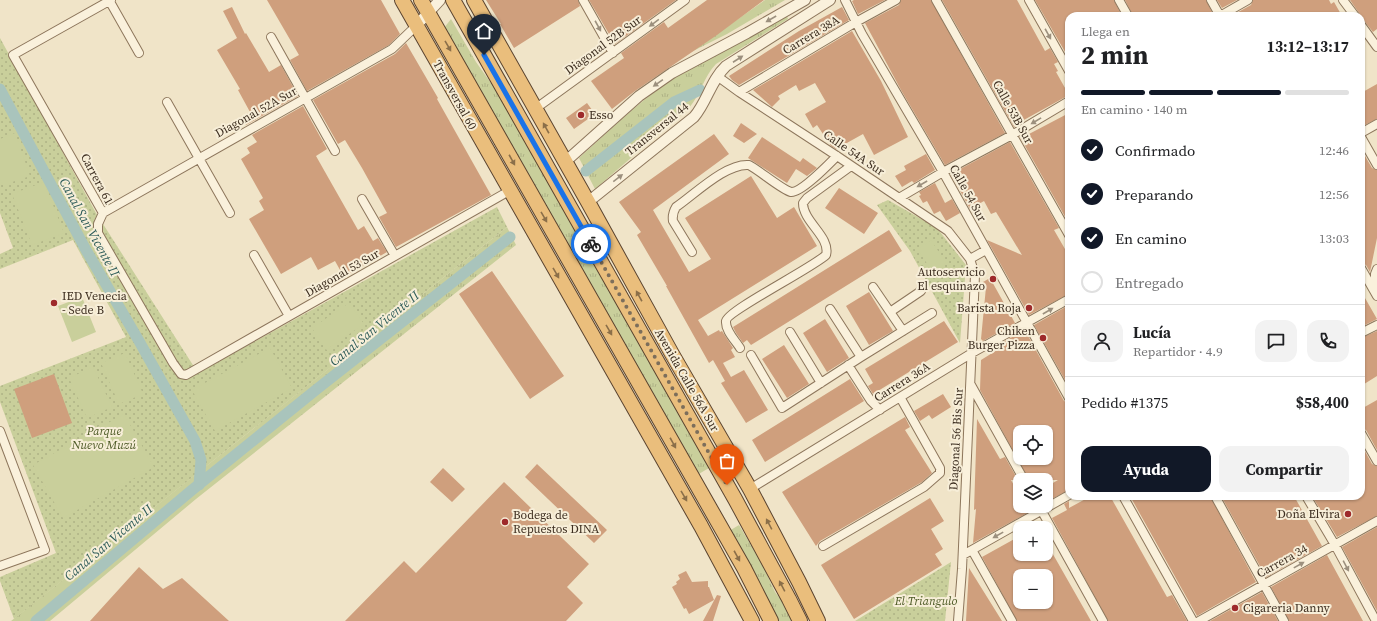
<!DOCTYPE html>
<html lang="es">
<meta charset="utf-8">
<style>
body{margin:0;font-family:"Source Serif 4",serif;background:#f2f2f2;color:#202124;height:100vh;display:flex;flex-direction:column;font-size:15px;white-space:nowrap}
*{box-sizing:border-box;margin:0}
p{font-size:13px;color:#757577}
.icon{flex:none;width:22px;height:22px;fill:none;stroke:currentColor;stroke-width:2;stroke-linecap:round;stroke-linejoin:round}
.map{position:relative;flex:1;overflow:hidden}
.side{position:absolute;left:1065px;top:12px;width:300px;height:488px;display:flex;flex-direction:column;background:#fff;border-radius:12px;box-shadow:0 1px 3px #0004}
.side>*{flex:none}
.fabs{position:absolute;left:1013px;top:425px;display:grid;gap:8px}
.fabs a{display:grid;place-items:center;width:40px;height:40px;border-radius:8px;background:#fff;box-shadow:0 1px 3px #0004;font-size:20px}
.pin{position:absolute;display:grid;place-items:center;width:34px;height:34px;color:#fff;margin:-41px -17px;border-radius:50% 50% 50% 0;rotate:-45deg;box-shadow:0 0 4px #0007}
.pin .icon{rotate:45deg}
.courier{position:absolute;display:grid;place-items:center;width:40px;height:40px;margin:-20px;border:3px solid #1a73e8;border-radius:50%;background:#fff;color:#222;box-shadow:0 1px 5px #0007}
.headline em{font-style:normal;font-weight:700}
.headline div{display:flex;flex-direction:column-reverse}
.headline{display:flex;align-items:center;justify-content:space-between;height:68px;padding:0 16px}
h1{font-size:26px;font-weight:700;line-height:30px}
.bar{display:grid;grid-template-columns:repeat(4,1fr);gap:6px 4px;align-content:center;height:48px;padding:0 16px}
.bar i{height:5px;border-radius:3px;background:#e0e0e0}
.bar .selected{background:#111827}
.bar p{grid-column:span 4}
.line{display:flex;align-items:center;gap:10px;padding:0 16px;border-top:1px solid #e0e0e0}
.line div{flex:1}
.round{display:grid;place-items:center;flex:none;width:42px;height:42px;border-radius:12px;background:#f2f2f2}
ol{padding:0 16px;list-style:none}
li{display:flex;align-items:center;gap:12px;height:44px}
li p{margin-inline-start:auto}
li .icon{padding:4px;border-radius:50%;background:#111827;color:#fff;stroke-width:4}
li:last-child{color:#757577}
li i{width:22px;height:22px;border:2px solid #e0e0e0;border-radius:50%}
.cta{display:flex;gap:8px;margin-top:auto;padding:8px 16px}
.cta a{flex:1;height:46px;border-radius:12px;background:#111827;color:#fff;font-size:16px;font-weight:700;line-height:46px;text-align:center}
.cta a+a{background:#f2f2f2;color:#202124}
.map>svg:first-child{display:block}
.grass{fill:url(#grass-tufts)}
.park{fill:url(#park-dots)}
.pitch{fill:#c9cf9b}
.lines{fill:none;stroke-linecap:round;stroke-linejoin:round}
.canal{stroke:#a9c4bc;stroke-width:11}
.building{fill:#cf9f7d;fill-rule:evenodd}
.minor-casing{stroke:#8d765c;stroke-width:10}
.tertiary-casing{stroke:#8d765c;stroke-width:12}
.trunk-casing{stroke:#5b4430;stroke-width:16}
.minor{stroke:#faf1dc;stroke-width:8}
.tertiary{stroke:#faf1dc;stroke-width:10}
.trunk{stroke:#eabe7c;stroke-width:14}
.oneway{fill:#9c907e}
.oneway2{fill:#8b6f49}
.done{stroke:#7c6e5b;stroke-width:4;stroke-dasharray:0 7.2}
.route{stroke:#1a73e8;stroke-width:5}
.poi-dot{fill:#9e2a2b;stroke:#f7eed8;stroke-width:1.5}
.labels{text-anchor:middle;stroke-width:4;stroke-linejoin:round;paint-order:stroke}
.street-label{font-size:12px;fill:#3d2e20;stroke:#f7eed8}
.poi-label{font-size:12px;fill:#3d2e20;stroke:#f7eed8;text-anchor:start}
.park-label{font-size:12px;font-style:italic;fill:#4d5a26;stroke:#f7eed8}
.water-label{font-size:13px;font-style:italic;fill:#2f5d5a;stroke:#f7eed8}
</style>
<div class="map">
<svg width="1377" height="621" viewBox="0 0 1377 621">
<defs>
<pattern id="grass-tufts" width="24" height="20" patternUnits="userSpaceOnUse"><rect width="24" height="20" fill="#c9cf9b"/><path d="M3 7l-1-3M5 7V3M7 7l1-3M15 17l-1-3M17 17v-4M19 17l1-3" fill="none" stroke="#aeb285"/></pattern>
<pattern id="park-dots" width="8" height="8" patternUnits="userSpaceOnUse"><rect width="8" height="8" fill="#c9cf9b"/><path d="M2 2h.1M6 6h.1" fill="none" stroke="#aeb285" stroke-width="1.8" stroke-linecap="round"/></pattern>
</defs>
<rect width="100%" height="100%" fill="#f0e4c8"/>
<path class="grass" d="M765,0H785L727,34L691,52Z
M787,16L788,19L716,64C704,76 701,94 689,108L595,189L579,158C608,132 635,105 667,83C703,58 748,37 787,16Z
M451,19L476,62L498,93L604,278L709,468L697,475L444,28Z
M507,227L516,245L196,499L50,621H11Z
M739,525L762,564L775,592L788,609L794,621H779L729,531Z"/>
<path class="park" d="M0,38L96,213L198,373L497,207L507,227L14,619L0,581V577L56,553L0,402V386L126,337L73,240L0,269V254L13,248L0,213Z
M888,200L937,228L966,265L960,343L910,251L877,205Z
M951,562L945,621H855Z"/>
<path class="pitch" d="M15,133L30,176L3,185L0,178V139Z
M44,182L64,233L32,245L12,194Z
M931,240L946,263L932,272L918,249Z
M82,297L96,332L72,342L58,306Z
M349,303L364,324L326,350L312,328Z
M270,348L292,388L215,431L192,390Z
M125,353L143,394L119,404L101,363Z
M93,367L112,407L87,418L69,378Z
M124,414L154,467L63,518L33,465Z"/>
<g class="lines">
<path class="canal" d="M0,89L86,250L139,341L195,441L201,460L199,485
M586,171L674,102L700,90
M36,621L192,490L317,389L510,237"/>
</g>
<path class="building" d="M267,0H381L400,34L389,45L307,91L290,60L299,55Z
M486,0H578L580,6L514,48L500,24H501Z
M589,0H676L615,44Z
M707,0H764L717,35L635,91L612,109L591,81L624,58L621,53L664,22L668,28Z
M854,0H885L858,14L852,1Z
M901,0H931L1005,133L945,165L901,90L865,23L899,5Z
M942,0H1017L1045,51L1050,48L1058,62L1054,64L1058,71L1056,72L1069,95L1022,121L1023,122L1014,127Z
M1035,0H1114L1122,16H1069V56L1068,57Z
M1125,0H1206L1214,16H1133Z
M1217,0H1237L1222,8Z
M1253,0H1329L1331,4L1334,2L1342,16H1231L1251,5Z
M1350,0H1377V29L1373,32L1365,22L1362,20L1359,13Z
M232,7L245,34L246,33L269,72L281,65L298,96L246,125L242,117L250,112L238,90L240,89L217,50L237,38L223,11Z
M842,7L849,20L739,85L732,80L729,76L799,31Z
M852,31L881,81L908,137L874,155L863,134L836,149L831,146L817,125L813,128L805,114L826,102L815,83L799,91L796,85L778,96L780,99L772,107L753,90Z
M406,43L438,98L437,99L491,195L396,247L379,217L387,213L362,168L345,140L338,144L313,100L395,54Z
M1377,84V119L1361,127V93Z
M587,103L595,114L574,129L566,118Z
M303,106L327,149L316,156L333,186L358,230L364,226L373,241L378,238L387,252L344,277L335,261L318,270L311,257L281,274L249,219L264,210L259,201L263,198L241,159L250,153L247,148L257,142L252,135Z
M1069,113V222H1068L1020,137L1028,132L1029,134Z
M741,123L757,134L744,143L733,136Z
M714,134L729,154L653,210L689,272L711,259L685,218L751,176L777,218L794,207L817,246L698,320L708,336L719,330L720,332L722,331L733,348L731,350L735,357L723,363L731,377L744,370L768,410L746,423L721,383L725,381L713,360L709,363L666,286H667L637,235L641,232L619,202Z
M762,137L800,162L803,158L817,168L807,176L796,169L787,183L748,158Z
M1010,142L1059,228L1054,230L1069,256V294L1029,315L987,240L1022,255L996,212L991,214L984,201L970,209L951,174Z
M1361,149L1372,168L1377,170V238L1370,272L1366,265L1361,263Z
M926,154L935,170L914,183L912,181L902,187L895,176L906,170L904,166Z
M935,183L945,203L952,199L960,213L946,221L940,211L934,214L927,201L923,203L919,196L921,195L919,192Z
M839,188L878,213L864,234L825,208Z
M889,230L902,251L751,345L747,340L743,343L736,333L733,327Z
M492,271L564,376L530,399L459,294Z
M990,278L1015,323L983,341L981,339L986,287L983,282Z
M1361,291L1377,319L1361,327Z
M869,292L893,331L869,345L846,306Z
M1069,305V387L1034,325Z
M825,319L849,358L827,372L803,333Z
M944,321L958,342L873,394L868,386L873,383L865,369Z
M1377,331V376L1361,386V338Z
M1020,333L1022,337L1027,334L1064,401L1069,403V490L1046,502V487L1058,480H1029L980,390L981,360L1002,347L997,345ZM1037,427L1040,432H1046V458H1020V432H1027Z
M784,345L809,384L787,398L762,359Z
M54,374L72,423L32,438L14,389Z
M850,379L864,401L765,462L752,440Z
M943,394L951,407L932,419L929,415L920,421L914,411Z
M1377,400V450L1366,430L1361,428V409Z
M905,417L910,427L905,430L932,473L922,482L820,541L816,546L782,492Z
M977,419L1000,459L1005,457L1018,480H1011L1020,496V506H1026L1029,512L973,543L976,509L974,510Z
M1361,444L1372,464L1377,466V516L1337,537L1312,496H1361Z
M537,464L607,530L594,543L525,477Z
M443,468L465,489L452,502L430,482Z
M504,482L589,564L567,587L583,603L566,621H345L404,561L416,573Z
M1091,496H1110L1167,597L1172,595L1187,621H1108L1052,518L1067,510L1064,504L1069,501V508Z
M1130,496H1210L1256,582L1197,616Z
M1221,496H1294L1322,546L1266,577Z
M930,498L944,521L931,529L943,549L935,554L942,565L854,619L821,565Z
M1377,527V611L1342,547Z
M1020,536V554H1046V542L1091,621H1017L982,557ZM1020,576H1046V602H1020Z
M1327,555L1363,621H1289L1271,587Z
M139,567L163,589L182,578L229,621H90Z
M969,568L1002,621H966Z
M686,571L692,582L708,581V587H709L714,600L689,614L686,608L684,609L672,587L677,584L676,582L680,579L678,575Z
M1262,592L1278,621H1210Z
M717,595L721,596L713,621H703Z"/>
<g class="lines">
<defs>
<path id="minor" d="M109,0L139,53
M583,0L613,53
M845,0L862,34L943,172L1069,398
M936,0L1069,235
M1029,0L1069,71
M1119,0L1128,16
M1211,0L1220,16
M1343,0L1355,16
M1220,16L1248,0
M1361,25L1377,47
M271,37L335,151
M717,76L739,92L837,156L948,231L970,259L975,275L962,569L958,621
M739,92L856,22L896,0
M167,102L230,213
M535,109L685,0
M1361,133L1377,124
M1361,137L1377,165
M899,198L943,172L1012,135L1069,101
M362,199L395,256
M103,213L98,224V233L173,363L181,374L186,375L509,191
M103,213L392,49L416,26
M103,213L13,55L111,0
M692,252L673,221C672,215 673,212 676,207C695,194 726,163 749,165C759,170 782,190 791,192C801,193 829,164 837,156
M254,255L289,316
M970,259L986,250
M1361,268L1377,296
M873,287L903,331
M1375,291V274L1377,269
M830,309L861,357
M890,312L921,291
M790,332L821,383
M1361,333L1377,325
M740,348C736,341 725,331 726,321C727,311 812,268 826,255C831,237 803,222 803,203L807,198L851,166
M751,355L782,408L861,357L932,313
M848,365L871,401L880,410
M971,385L1024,480
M0,431L45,550L0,566
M1361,433L1377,461
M750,489L972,353L1069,299
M1123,496L1193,621
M1215,496L1284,621
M1306,496L1335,545L1376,621
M1039,506L1103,621
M823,546L912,494L924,487L940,473V468L900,397
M972,550L1012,621
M963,555L1069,495
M1199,621L1377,521"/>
<path id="tertiary" d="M416,26L440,0
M565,162L639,96L672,73L747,33L805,0
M588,202L694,117C707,102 711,80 726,66L830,0"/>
<path id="trunk" d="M402,0L701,526L752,621
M421,0L744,568L771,621
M453,0L735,499L789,599L800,621
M474,0L588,202L672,354L750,489L799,582L818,621"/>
</defs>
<use href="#minor" class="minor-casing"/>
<use href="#tertiary" class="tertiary-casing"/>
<use href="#trunk" class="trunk-casing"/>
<use href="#minor" class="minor"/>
<use href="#tertiary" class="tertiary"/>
<use href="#trunk" class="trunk"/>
</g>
<defs><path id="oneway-solid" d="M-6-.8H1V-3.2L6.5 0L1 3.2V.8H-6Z"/></defs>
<g class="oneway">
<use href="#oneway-solid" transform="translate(771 19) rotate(150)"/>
<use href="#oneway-solid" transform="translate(654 23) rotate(144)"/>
<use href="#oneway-solid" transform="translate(598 26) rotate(61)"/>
<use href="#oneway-solid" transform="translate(1048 34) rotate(61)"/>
<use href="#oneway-solid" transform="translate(738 59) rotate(-33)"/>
<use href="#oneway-solid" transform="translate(658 83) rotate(145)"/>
<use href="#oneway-solid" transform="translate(1036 121) rotate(149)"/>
<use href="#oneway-solid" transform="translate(618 178) rotate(-38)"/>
<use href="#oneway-solid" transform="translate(922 184) rotate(150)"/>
<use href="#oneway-solid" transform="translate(1048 311) rotate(-30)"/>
<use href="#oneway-solid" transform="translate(998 535) rotate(151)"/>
<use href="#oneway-solid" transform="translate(1299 565) rotate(-29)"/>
<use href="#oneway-solid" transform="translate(1346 566) rotate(62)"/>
</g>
<g class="oneway2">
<use href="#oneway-solid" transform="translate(448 46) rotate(60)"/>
<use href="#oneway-solid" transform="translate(546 128) rotate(-119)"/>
<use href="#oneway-solid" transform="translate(512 160) rotate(61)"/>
<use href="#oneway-solid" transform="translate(544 217) rotate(60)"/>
<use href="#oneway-solid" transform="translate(556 273) rotate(60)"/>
<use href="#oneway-solid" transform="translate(639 296) rotate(-119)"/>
<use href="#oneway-solid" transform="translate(609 330) rotate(60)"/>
<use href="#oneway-solid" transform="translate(673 443) rotate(61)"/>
<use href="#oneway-solid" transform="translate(684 496) rotate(60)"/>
<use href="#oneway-solid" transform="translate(769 524) rotate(-118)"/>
<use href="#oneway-solid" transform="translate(737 556) rotate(61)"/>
<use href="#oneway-solid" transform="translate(782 586) rotate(-118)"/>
</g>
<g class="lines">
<path class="done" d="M591,244L727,485"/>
<path class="route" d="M484,55L591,244"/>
</g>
<g class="poi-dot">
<circle cx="581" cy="115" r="4"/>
<circle cx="993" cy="279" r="4"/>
<circle cx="54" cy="303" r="4"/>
<circle cx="1029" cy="308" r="4"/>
<circle cx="1043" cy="338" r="4"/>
<circle cx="1348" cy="514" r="4"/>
<circle cx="505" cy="522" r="4"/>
<circle cx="1235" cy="608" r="4"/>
</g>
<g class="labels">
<g class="street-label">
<text transform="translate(811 35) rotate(-31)" y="4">Carrera 38A</text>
<text transform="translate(603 45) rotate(-36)" y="4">Diagonal 52B Sur</text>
<text transform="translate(455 95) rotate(61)" y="4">Transversal 60</text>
<text transform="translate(256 112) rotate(-29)" y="4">Diagonal 52A Sur</text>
<text transform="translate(1013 112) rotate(61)" y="4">Calle 53B Sur</text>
<text transform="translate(657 129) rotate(-39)" y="4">Transversal 44</text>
<text transform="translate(854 153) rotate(34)" y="4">Calle 54A Sur</text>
<text transform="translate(97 179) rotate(62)" y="4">Carrera 61</text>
<text transform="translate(968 193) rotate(61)" y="4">Calle 54 Sur</text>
<text transform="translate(342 273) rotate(-30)" y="4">Diagonal 53 Sur</text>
<text transform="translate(687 380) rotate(60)" y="4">Avenida Calle 56A Sur</text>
<text transform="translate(902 382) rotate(-32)" y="4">Carrera 36A</text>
<text transform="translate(956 439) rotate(-87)" y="4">Diagonal 56 Bis Sur</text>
<text transform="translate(1282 561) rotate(-29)" y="4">Carrera 34</text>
</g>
<g class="poi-label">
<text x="589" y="119">Esso</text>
<text x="985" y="276" text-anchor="end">Autoservicio<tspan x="985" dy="14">El esquinazo</tspan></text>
<text x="62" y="300">IED Venecia<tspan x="62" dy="14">- Sede B</tspan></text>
<text x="1021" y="312" text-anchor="end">Barista Roja</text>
<text x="1035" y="335" text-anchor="end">Chiken<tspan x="1035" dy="14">Burger Pizza</tspan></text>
<text x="1340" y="518" text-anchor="end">Doña Elvira</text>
<text x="513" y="519">Bodega de<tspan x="513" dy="14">Repuestos DINA</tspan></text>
<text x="1243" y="612">Cigareria Danny</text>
</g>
<g class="park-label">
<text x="104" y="435">Parque<tspan x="104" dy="14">Nuevo Muzú</tspan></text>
<text x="926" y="605">El Triangulo</text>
</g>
<g class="water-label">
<text transform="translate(90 227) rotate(61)" y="5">Canal San Vicente II</text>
<text transform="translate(374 328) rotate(-39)" y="5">Canal San Vicente II</text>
<text transform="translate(108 542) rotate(-40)" y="5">Canal San Vicente II</text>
</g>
</g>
</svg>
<div class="fabs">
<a><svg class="icon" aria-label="locate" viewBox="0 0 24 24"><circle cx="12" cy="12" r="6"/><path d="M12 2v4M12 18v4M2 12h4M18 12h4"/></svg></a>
<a><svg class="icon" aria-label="layers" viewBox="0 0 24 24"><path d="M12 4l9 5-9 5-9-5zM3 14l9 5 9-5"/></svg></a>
<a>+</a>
<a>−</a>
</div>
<div class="pin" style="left:727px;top:485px;background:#ea580c"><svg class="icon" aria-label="bag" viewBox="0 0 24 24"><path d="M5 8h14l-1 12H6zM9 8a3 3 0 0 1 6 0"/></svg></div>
<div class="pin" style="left:484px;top:55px;background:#1f2937"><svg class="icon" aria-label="home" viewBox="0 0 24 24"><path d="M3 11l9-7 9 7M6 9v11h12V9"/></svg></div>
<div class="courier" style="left:591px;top:244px"><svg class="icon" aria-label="bike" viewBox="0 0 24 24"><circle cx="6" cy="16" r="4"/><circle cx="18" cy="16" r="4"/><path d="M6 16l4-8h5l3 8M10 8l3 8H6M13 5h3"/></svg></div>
<section class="side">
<div class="headline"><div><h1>2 min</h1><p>Llega en</p></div><em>13:12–13:17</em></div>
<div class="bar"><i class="selected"></i><i class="selected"></i><i class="selected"></i><i></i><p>En camino · 140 m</p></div>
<ol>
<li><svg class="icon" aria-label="check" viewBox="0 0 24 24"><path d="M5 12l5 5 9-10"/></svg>Confirmado<p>12:46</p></li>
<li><svg class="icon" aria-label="check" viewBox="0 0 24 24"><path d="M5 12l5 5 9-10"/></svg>Preparando<p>12:56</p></li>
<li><svg class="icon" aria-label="check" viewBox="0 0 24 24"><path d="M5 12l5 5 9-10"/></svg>En camino<p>13:03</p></li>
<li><i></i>Entregado</li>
</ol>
<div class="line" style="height:72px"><a class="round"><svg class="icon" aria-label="person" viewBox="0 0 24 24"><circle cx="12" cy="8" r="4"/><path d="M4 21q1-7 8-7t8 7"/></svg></a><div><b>Lucía</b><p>Repartidor · 4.9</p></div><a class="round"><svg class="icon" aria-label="chat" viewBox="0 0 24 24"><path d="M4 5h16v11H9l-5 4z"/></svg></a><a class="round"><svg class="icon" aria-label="phone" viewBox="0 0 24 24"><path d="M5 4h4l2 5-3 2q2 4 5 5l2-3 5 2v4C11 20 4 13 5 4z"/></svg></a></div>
<div class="line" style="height:52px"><div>Pedido #1375</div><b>$58,400</b></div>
<div class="cta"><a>Ayuda</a><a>Compartir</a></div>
</section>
</div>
